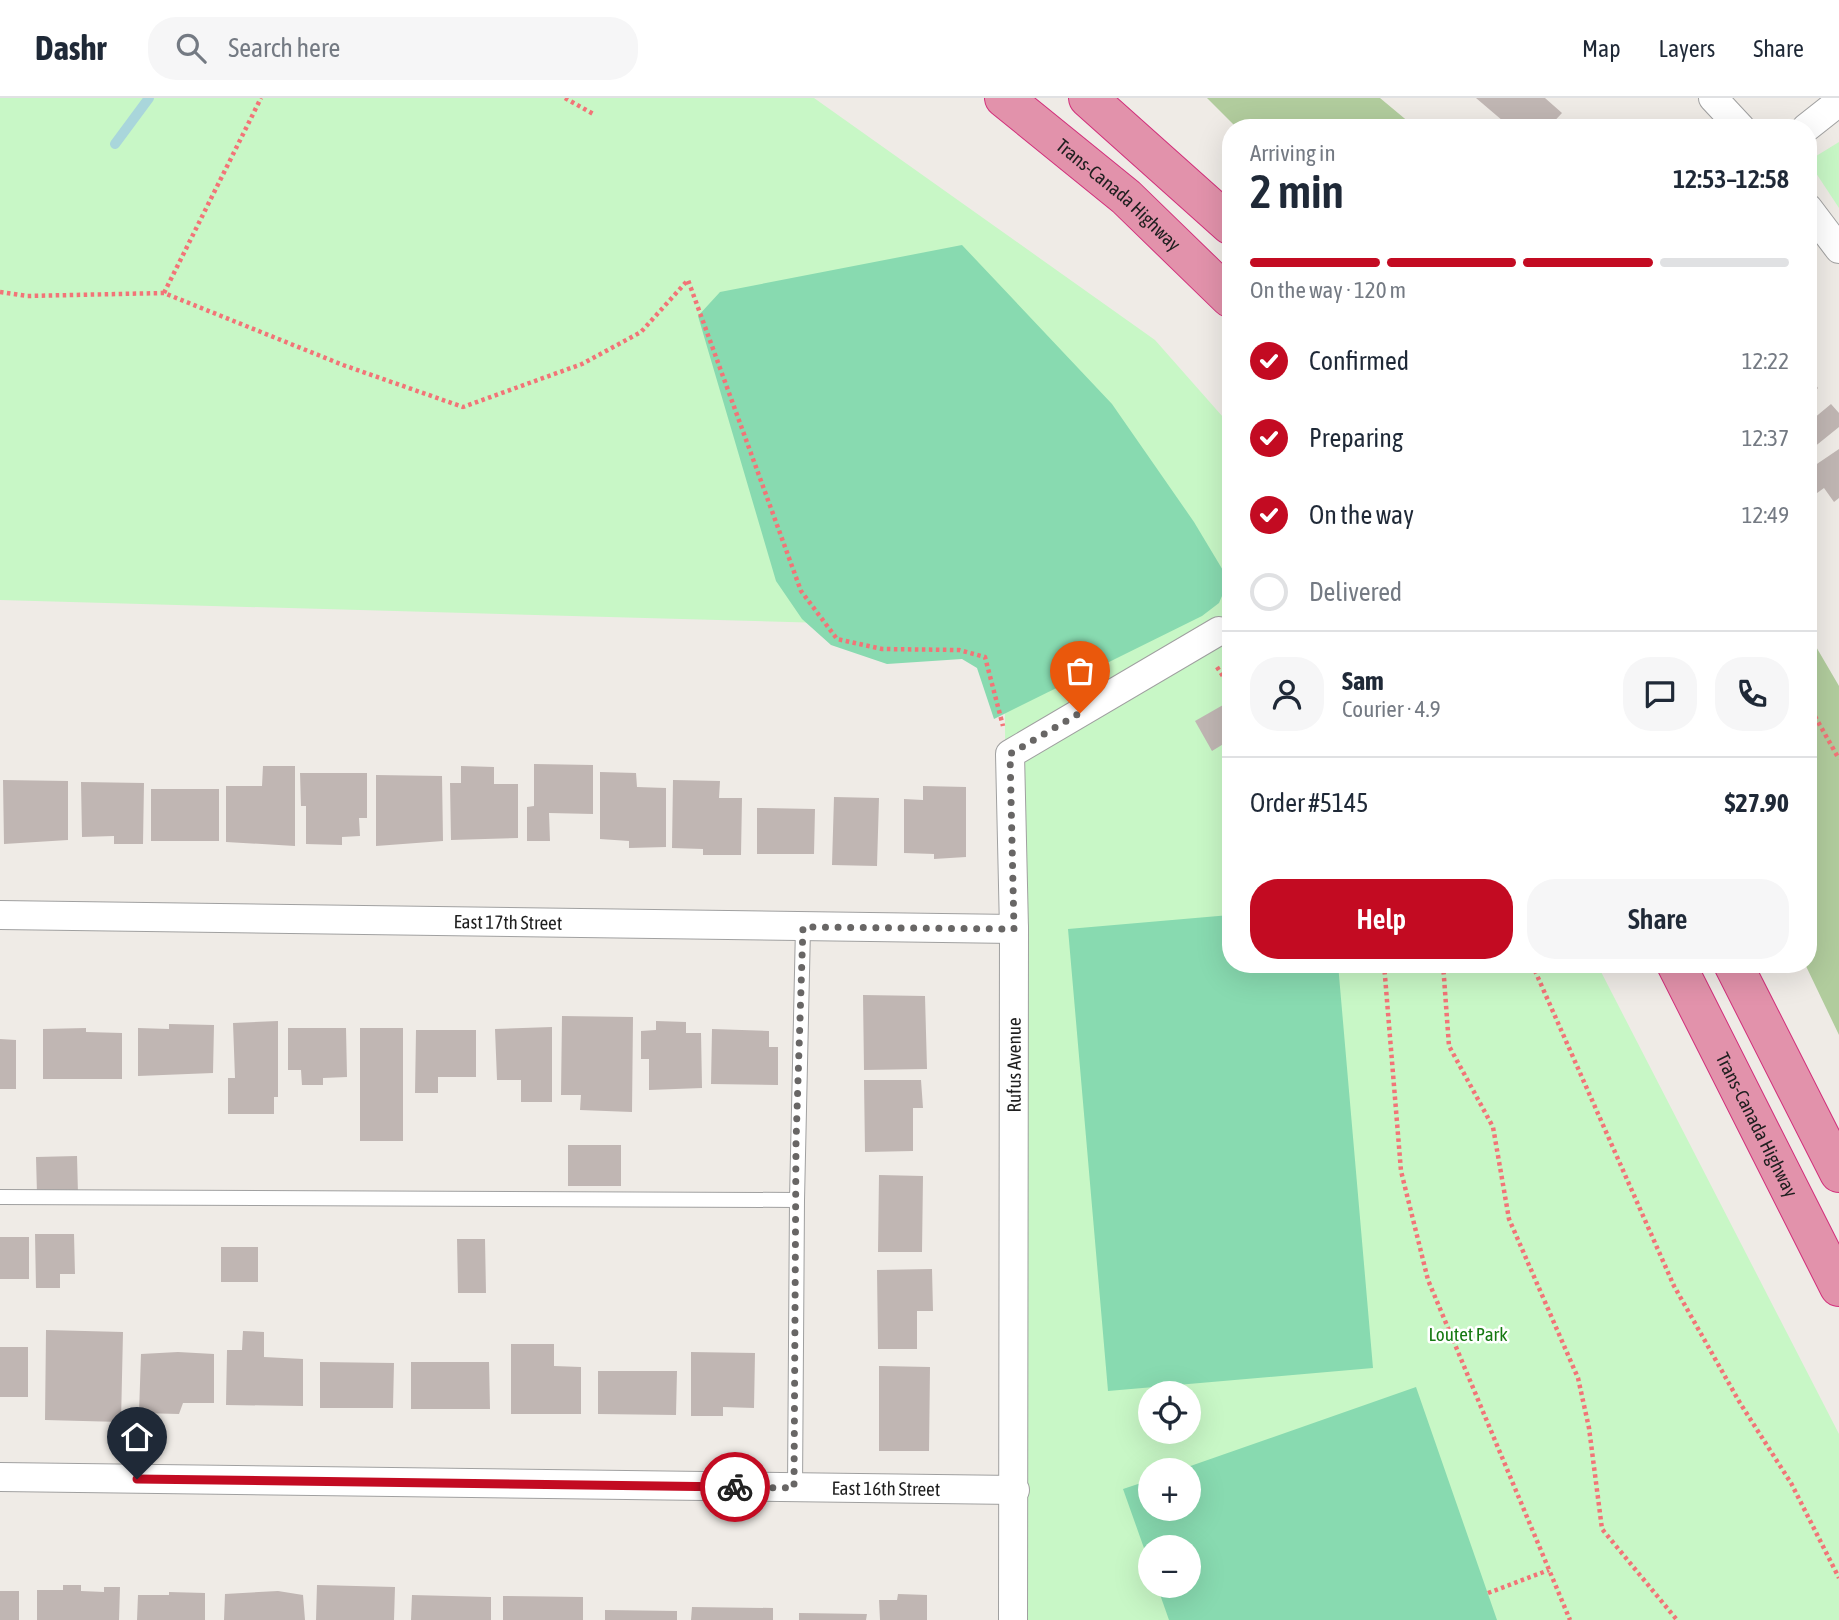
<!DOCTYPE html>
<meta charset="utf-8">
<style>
body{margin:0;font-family:"Asap Condensed",sans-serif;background:#f6f6f7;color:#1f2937;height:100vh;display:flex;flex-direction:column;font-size:26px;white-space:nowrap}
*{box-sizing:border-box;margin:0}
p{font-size:23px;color:#747a83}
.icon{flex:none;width:38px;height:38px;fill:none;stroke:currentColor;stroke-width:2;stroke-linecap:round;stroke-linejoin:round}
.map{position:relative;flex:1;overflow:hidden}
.side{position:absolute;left:1222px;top:21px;width:595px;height:854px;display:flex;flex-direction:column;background:#fff;border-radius:28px;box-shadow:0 7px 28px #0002}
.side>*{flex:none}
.tools{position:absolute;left:1138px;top:1283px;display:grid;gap:14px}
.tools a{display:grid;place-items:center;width:63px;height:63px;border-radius:50%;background:#fff;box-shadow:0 7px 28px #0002;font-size:35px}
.pin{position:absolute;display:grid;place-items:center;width:60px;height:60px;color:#fff;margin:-72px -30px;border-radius:50% 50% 50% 0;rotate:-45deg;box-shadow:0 0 7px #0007}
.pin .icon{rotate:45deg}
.courier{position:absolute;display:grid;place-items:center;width:70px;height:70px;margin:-35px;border:5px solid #c30b22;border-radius:50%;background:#fff;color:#222;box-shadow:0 2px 9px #0007}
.summary em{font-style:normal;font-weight:600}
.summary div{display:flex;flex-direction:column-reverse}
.summary{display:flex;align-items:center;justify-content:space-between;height:119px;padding:0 28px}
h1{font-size:46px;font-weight:600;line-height:52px}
.bar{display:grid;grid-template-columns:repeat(4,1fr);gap:10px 7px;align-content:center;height:84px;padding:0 28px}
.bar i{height:9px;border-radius:5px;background:#e0e1e3}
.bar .on{background:#c30b22}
.bar p{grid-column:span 4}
.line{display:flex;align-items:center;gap:18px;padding:0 28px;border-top:2px solid #e0e1e3}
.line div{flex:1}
.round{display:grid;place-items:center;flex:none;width:74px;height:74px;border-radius:28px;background:#f6f6f7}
ol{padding:0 28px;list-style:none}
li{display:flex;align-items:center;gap:21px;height:77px}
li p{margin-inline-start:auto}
li .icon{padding:7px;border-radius:50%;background:#c30b22;color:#fff;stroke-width:4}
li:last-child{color:#747a83}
li i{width:38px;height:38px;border:4px solid #e0e1e3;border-radius:50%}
.action{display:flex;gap:14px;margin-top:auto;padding:14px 28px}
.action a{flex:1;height:80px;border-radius:28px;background:#c30b22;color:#fff;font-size:28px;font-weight:600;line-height:80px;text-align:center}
.action a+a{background:#f6f6f7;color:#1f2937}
header{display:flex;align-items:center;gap:42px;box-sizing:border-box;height:98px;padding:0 35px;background:#fff;border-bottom:2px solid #e0e1e3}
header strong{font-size:33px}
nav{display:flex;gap:38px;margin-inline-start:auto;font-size:24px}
.search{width:490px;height:63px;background:#f6f6f7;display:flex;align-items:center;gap:18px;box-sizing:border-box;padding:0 24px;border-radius:28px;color:#747a83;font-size:26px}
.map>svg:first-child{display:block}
.forest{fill:#b1cc9d}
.park{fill:#c8f7c6;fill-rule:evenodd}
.pitch{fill:#88dab0}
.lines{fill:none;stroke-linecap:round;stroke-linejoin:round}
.stream{stroke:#a9d6db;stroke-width:10}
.building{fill:#c0b6b3}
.service-casing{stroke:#a0a0a0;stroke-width:16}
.minor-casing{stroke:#a0a0a0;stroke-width:30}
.motorway-casing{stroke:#d22f7b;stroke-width:40}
.path{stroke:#f27477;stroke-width:4.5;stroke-dasharray:3.5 3.5;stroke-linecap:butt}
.service{stroke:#fff;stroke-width:14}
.minor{stroke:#fff;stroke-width:28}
.motorway{stroke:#e292ab;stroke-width:38}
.done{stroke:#686665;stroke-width:7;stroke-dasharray:0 12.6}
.route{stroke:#c30b22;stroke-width:9}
.labels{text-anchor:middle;stroke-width:5;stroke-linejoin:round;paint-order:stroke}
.street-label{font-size:19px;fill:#1f1f1f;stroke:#fff}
.park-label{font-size:19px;fill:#167912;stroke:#fff}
</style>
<header>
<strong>Dashr</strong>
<div class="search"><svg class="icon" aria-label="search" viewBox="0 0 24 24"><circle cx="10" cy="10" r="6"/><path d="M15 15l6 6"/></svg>Search here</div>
<nav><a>Map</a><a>Layers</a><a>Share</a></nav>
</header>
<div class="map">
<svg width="1839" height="1522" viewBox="0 0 1839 1522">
<rect width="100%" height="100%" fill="#efebe6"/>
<path class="forest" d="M1207,0H1380L1416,30H1237Z
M1808,535L1839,588V937L1805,866H1808Z"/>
<path class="park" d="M0,0H814L1155,242L1230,327V866H1597L1839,1336V1522H1014L1004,530L0,502ZM1150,1295H1188V1334H1150ZM1150,1372H1188V1410H1150ZM1150,1449H1188V1488H1150Z
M1839,44V110L1808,63Z"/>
<path class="pitch" d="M962,147L1112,306L1194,424L1224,474L1225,491L1219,505L1202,518L994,621L977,570L962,561L887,566L831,547L802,521L776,483L698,218L720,194Z
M1230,817V866H1338L1373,1270L1108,1293L1068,831Z
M1416,1289L1497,1522H1169L1157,1488H1188V1449H1150V1467L1123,1391L1150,1382V1410H1188V1372H1179Z"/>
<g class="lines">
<path class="stream" d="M115,46L149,0"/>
</g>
<path class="building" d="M1476,0H1545L1562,15L1548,30H1497L1503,23Z
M1808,276L1818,290L1808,302Z
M1831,306L1839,315V329L1808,354V314L1813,321Z
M1839,351V400L1834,404L1824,390L1813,398L1808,391V372Z
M1230,603V642L1212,653L1195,623Z
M534,666L593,667V716L549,715L550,743H527V709L534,708Z
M263,668H295V748L226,744V688H262Z
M461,668L494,669V686H518V740L451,742L450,685H461Z
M600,674L636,675L637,689L666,690V749L629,750V743L600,741Z
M300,675H367V720H359L360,738L342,739V747L306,746V708H301Z
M376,677L442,678L443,743L376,748Z
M3,682L68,683V742L4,746Z
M673,682L720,683L719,700H742L741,757H703V751L672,750Z
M81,684L144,685L143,746H114V738L82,739Z
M923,688L966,689V759L934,761V756L904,755V701L923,702Z
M151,691H219V743H151Z
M834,699L879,700L877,768L832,767Z
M757,710L815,711L814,756H757Z
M863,897L925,898L927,971L864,972Z
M562,918L633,919L632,1014L580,1012L581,997H561Z
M278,923V999H274V1016H228V980H235L233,925Z
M656,923L686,924V935H701L702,990L649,992V961H641V933L656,932Z
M169,926L214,927L213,975L138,978V930L169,931Z
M552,929V1004H521V982H497L495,931Z
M86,930V934L122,935V981H43V931Z
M288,930H346L347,979L323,980V987H302L301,972H288Z
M360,930H403V1043H360Z
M712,931L769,933V949H778V987L711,986Z
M416,932H476V979H438V995H415Z
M0,941L16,942V991H0Z
M864,982H921L923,1010H913V1053L865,1054Z
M568,1047H621V1088H568Z
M77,1058L78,1096H37L36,1059Z
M879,1077L923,1078L922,1154H878Z
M35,1136H74L75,1176H60V1190H36Z
M0,1139H29V1181H0Z
M457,1141H485L486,1195H458Z
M221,1149H258V1184H221Z
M932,1171L933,1213H917V1251H878L877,1172Z
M46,1232L123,1234L121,1324L45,1322Z
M243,1233L264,1234V1259L303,1261V1308L226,1307L227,1252H242Z
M511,1246H554V1268L581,1269V1316H511Z
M0,1249H28V1299H0Z
M178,1254L214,1256V1305H183L179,1316L139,1315L141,1256Z
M691,1254L755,1255L754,1310L723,1309V1318H691Z
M320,1264L394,1265L393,1310H320Z
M411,1264H489L490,1311H411Z
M879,1268L930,1269L929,1353H879Z
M598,1273H677L676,1317L598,1316Z
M63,1487H81V1493L104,1494V1489H120L119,1522H37V1492H63Z
M317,1487L395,1489L394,1522H316Z
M0,1493H19V1522H0Z
M278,1493L303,1497L305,1522H224L225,1496Z
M169,1494L205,1495V1522H137L138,1497H169Z
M898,1496L927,1497V1522H880L879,1502H897Z
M412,1497L491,1499V1522H411Z
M503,1498L583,1499V1522H503Z
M692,1509L773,1510V1522H691Z
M605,1512L677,1513V1522H605Z
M799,1515L867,1516L866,1522H799Z"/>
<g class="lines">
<defs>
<path id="service" d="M0,1099L797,1102L795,1390
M797,1102L803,829"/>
<g id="minor">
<path d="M1713,0L1741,30"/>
<path d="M1806,30L1839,4"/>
<path d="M1808,110L1839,151"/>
<path id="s1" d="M0,817L1014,831"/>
<path id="s2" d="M0,1379L1015,1392"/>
<path id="s3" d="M1013,1522L1014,831L1010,656L1219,533"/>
</g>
<g id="motorway">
<path id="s4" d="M1004,0L1126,99L1230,200"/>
<path d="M1088,0L1230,127"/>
<path id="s5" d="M1676,866L1839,1189"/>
<path d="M1733,866L1839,1075"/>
</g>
</defs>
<use href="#service" class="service-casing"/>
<use href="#minor" class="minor-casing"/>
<use href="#motorway" class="motorway-casing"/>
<path class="path" d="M565,0L595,17
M0,194L27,198L164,195L343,267L463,309L582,266L641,234L688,182L801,493L837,541L882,551L959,552L985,559L1003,628
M164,195L261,0
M1217,569L1230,589
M1808,606L1839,661
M1384,866L1401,1073L1428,1182L1570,1522
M1443,866L1449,948L1493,1029L1509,1121L1578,1280L1589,1330L1602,1431L1677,1522
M1532,866L1674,1188L1740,1305L1791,1385L1839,1480
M1488,1495L1549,1472"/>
<use href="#service" class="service"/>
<use href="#minor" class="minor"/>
<use href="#motorway" class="motorway"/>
</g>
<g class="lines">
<path class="done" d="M735,1389L794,1390L796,1044L803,829L1014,831L1010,656L1080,615"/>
<path class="route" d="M137,1381L735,1389"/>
</g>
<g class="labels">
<g class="street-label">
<text dy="7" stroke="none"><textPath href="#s4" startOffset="150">Trans-Canada Highway</textPath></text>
<text dy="7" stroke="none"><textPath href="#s1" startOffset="508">East 17th Street</textPath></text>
<text dy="7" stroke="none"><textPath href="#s3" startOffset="555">Rufus Avenue</textPath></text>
<text dy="7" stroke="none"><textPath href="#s5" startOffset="180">Trans-Canada Highway</textPath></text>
<text dy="7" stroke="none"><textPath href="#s2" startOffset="886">East 16th Street</textPath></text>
</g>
<g class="park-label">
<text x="1468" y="1243">Loutet Park</text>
</g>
</g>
</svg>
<div class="tools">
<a><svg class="icon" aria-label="locate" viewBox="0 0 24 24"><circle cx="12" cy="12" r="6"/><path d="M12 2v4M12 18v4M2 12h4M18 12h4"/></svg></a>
<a>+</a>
<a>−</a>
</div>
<div class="pin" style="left:1080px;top:615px;background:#ea580c"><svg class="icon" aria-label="bag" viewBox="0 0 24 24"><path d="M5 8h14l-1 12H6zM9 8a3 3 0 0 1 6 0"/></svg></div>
<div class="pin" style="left:137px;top:1381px;background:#1f2937"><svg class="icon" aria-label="home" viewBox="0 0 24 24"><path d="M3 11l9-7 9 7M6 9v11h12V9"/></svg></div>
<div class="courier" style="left:735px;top:1389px"><svg class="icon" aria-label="bike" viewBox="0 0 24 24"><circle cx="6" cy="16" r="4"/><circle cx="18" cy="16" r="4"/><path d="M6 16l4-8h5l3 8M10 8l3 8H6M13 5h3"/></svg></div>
<section class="side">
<div class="summary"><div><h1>2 min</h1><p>Arriving in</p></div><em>12:53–12:58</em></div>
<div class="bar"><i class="on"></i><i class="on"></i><i class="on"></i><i></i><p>On the way · 120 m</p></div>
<ol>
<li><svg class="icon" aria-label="check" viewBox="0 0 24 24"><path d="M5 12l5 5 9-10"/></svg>Confirmed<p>12:22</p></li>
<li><svg class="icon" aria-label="check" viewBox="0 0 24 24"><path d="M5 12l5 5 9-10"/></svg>Preparing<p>12:37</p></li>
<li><svg class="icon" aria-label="check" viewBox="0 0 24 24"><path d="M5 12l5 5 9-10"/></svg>On the way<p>12:49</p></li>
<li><i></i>Delivered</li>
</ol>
<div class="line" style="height:126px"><a class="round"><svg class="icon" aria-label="person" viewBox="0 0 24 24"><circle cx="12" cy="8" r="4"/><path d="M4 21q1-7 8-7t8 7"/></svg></a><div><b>Sam</b><p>Courier · 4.9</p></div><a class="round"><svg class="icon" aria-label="chat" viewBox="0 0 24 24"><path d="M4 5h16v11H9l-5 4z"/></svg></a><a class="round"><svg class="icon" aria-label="phone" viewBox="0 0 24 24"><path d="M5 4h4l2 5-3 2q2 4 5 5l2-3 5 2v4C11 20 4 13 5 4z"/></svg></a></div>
<div class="line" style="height:91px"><div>Order #5145</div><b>$27.90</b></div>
<div class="action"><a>Help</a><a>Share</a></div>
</section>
</div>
